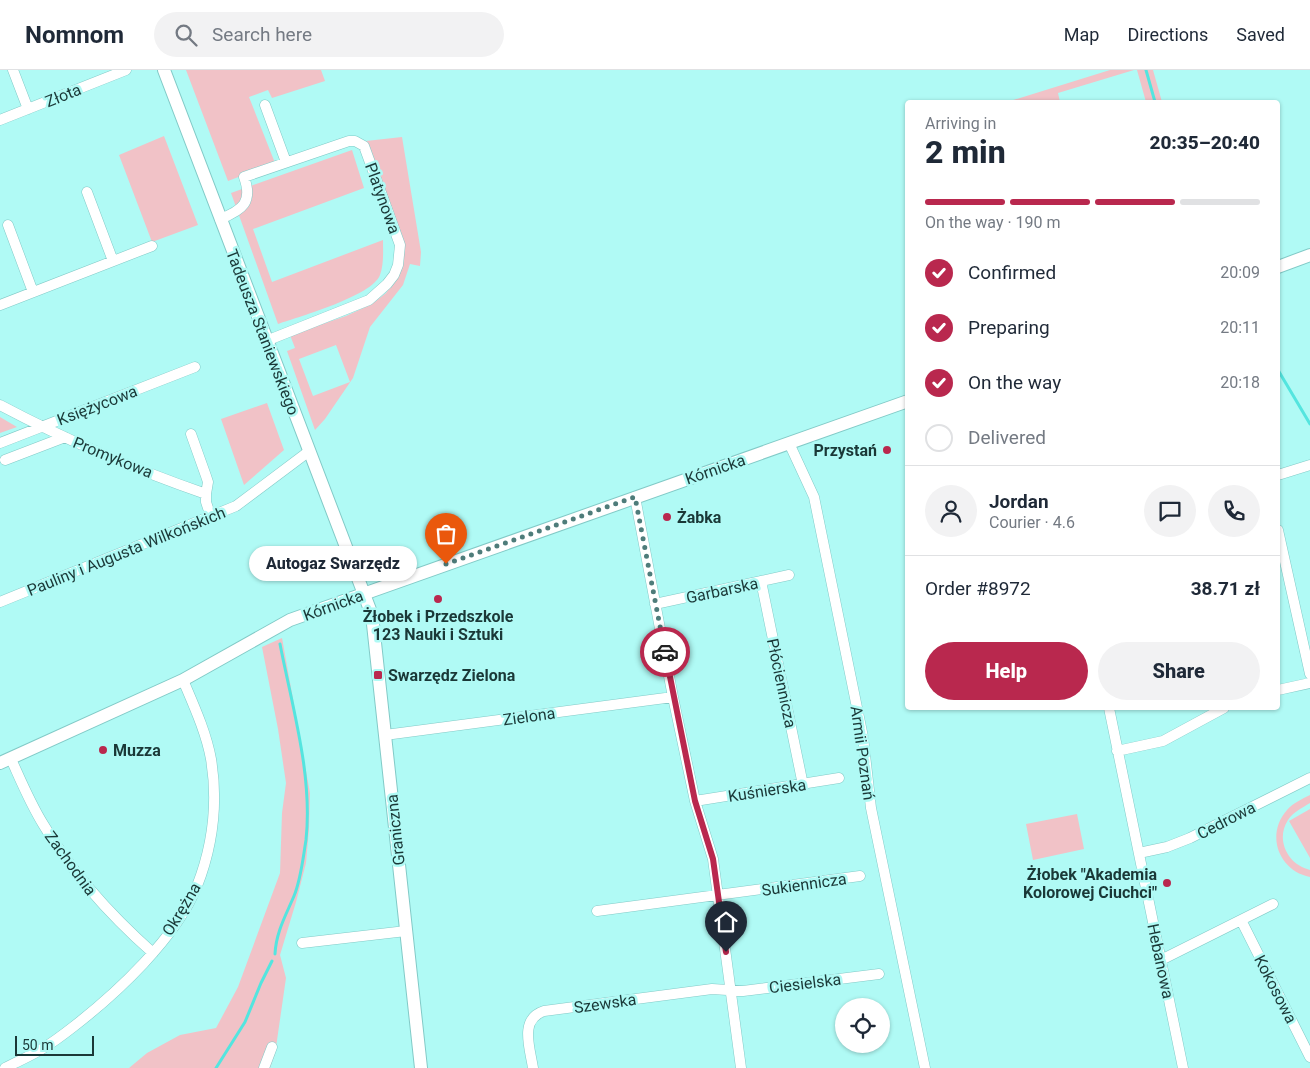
<!DOCTYPE html>
<meta charset="utf-8">
<style>
body{margin:0;font-family:Roboto,sans-serif;background:#f2f2f3;color:#1f2937;height:100vh;display:flex;flex-direction:column;font-size:19px;white-space:nowrap}
*{box-sizing:border-box;margin:0}
p{font-size:16px;color:#747a83}
.icon{flex:none;width:28px;height:28px;fill:none;stroke:currentColor;stroke-width:2;stroke-linecap:round;stroke-linejoin:round}
.map{position:relative;flex:1;overflow:hidden}
.side{position:absolute;left:905px;top:30px;width:375px;height:610px;display:flex;flex-direction:column;background:#fff;border-radius:5px;box-shadow:0 1px 4px #0004}
.side>*{flex:none}
.tools{position:absolute;left:835px;top:928px;display:grid;gap:10px}
.tools a{display:grid;place-items:center;width:55px;height:55px;border-radius:50%;background:#fff;box-shadow:0 1px 4px #0004;font-size:25px}
.scale{position:absolute;left:15px;bottom:12px;width:79px;box-sizing:border-box;padding-left:5px;border:2px solid #1a3837;border-top:0;font-size:14px;line-height:18px;white-space:nowrap;color:#1a3837;-webkit-text-stroke:4px #b0faf5;paint-order:stroke}
.pin{position:absolute;display:grid;place-items:center;width:42px;height:42px;color:#fff;margin:-51px -21px;border-radius:50% 50% 50% 0;rotate:-45deg;box-shadow:0 0 5px #0007}
.pin .icon{rotate:45deg}
.courier{position:absolute;display:grid;place-items:center;width:50px;height:50px;margin:-25px;border:4px solid #b9284e;border-radius:50%;background:#fff;color:#222;box-shadow:0 1px 6px #0007}
.bubble{position:absolute;height:35px;border-radius:18px;background:#fff;box-shadow:0 1px 4px #0004;font-size:16px;font-weight:800;line-height:35px;text-align:center}
.headline em{font-style:normal;font-weight:800}
.headline div{display:flex;flex-direction:column-reverse}
.headline{display:flex;align-items:center;justify-content:space-between;height:85px;padding:0 20px}
h1{font-size:32px;font-weight:800;line-height:38px}
.bar{display:grid;grid-template-columns:repeat(4,1fr);gap:8px 5px;align-content:center;height:60px;padding:0 20px}
.bar i{height:6px;border-radius:4px;background:#e0e1e3}
.bar .current{background:#b9284e}
.bar p{grid-column:span 4}
.line{display:flex;align-items:center;gap:12px;padding:0 20px;border-top:1px solid #e0e1e3}
.line div{flex:1}
.round{display:grid;place-items:center;flex:none;width:52px;height:52px;border-radius:26px;background:#f2f2f3}
ol{padding:0 20px;list-style:none}
li{display:flex;align-items:center;gap:15px;height:55px}
li p{margin-inline-start:auto}
li .icon{padding:5px;border-radius:50%;background:#b9284e;color:#fff;stroke-width:4}
li:last-child{color:#747a83}
li i{width:28px;height:28px;border:2px solid #e0e1e3;border-radius:50%}
.cta{display:flex;gap:10px;margin-top:auto;padding:10px 20px}
.cta a{flex:1;height:58px;border-radius:30px;background:#b9284e;color:#fff;font-size:20px;font-weight:800;line-height:58px;text-align:center}
.cta a+a{background:#f2f2f3;color:#1f2937}
header{display:flex;align-items:center;gap:30px;box-sizing:border-box;height:70px;padding:0 25px;background:#fff;border-bottom:1px solid #e0e1e3}
header strong{font-size:24px}
nav{display:flex;gap:28px;margin-inline-start:auto;font-size:18px}
.search{width:350px;height:45px;background:#f2f2f3;display:flex;align-items:center;gap:12px;box-sizing:border-box;padding:0 18px;border-radius:28px;color:#747a83;font-size:19px}
.map>svg:first-child{display:block}
.green{fill:#f1c2c7;fill-rule:evenodd}
.lines{fill:none;stroke-linecap:round;stroke-linejoin:round}
.stream{stroke:#54e5df;stroke-width:3}
.minor-casing{stroke:#82cac7;stroke-width:11}
.tertiary-casing{stroke:#82cac7;stroke-width:14}
.minor{stroke:#fff;stroke-width:10}
.tertiary{stroke:#fff;stroke-width:12}
.done{stroke:#4e7c7a;stroke-width:5;stroke-dasharray:0 9}
.route{stroke:#b9284e;stroke-width:6}
.poi-dot{fill:#b9284e;stroke:#b0faf5;stroke-width:2}
.labels{text-anchor:middle;stroke-width:5;stroke-linejoin:round;paint-order:stroke}
.street-label{font-size:16px;fill:#1a3837;stroke:#b0faf5}
.poi-label{font-size:16px;font-weight:bold;fill:#1a3837;stroke:#b0faf5;text-anchor:start}
</style>
<header>
<strong>Nomnom</strong>
<div class="search"><svg class="icon" aria-label="search" viewBox="0 0 24 24"><circle cx="10" cy="10" r="6"/><path d="M15 15l6 6"/></svg>Search here</div>
<nav><a>Map</a><a>Directions</a><a>Saved</a></nav>
</header>
<div class="map">
<svg width="1310" height="998" viewBox="0 0 1310 998">
<rect width="100%" height="100%" fill="#b0faf5"/>
<path class="green" d="M186,0H321L325,11L272,28L268,20L249,27L275,93L228,111Z
M1110,0H1134L1058,23L1060,32H1007Z
M1137,0H1153L1162,32H1146Z
M164,66L198,155L152,172L119,85Z
M402,67L421,182L420,196L410,194L403,215L370,257L353,308L325,349L315,360L287,281L295,278L290,265L346,246L372,234L386,223L396,209L398,155L366,71ZM336,275L350,312L313,326L299,289Z
M352,80L364,118L253,159L272,212L383,170C383,181 384,194 380,205C372,226 301,246 278,254L231,123Z
M267,333L284,380L244,415L221,349Z
M0,347L17,357L0,363Z
M282,568L310,723L309,759L306,793L296,832L280,885L286,908L275,984L270,998H129L147,983L180,965L216,958L238,917L280,803L282,743L286,713L278,659L262,577Z
M1310,725V733C1302,738 1293,742 1288,750C1275,770 1288,795 1310,800V807C1279,801 1265,765 1287,740C1293,733 1302,729 1310,725Z
M1310,739V788L1289,751Z
M1077,744L1084,779L1033,790L1026,754Z"/>
<g class="lines">
<path class="stream" d="M1146,0L1155,32
M1278,300L1310,354
M275,884C276,862 286,845 294,826C301,809 303,788 306,770C313,706 292,636 280,574
M216,998L245,952L261,913L272,891"/>
<defs>
<path id="minor" d="M13,0L28,39
M265,35L286,92
M0,50L126,0
M87,122L113,191
M220,149C243,140 253,132 244,107L349,71H355L364,76L400,175L398,195L394,205L387,214L369,230L266,271
M8,155L33,222
M0,235L152,176
M0,335C64,369 137,400 206,424V432L211,447
M191,364L206,406L208,412L206,424
M0,373L195,297
M789,373L814,427L863,667L871,738L925,998
M5,390L65,367
M1278,405L1310,395
M635,427L673,627L695,731L713,789L741,998
M1278,460L1310,604
M761,511L803,715
M0,532L236,436L308,382
M655,534L789,505
M1278,620L1310,613
M1109,638L1183,998
M385,665L673,627
M1117,681L1163,671L1224,638
M11,689C21,711 30,733 43,754C72,803 110,845 153,883
M695,731L839,708
M1139,783L1167,777L1190,768L1310,708
M597,841L860,806
M1241,850L1310,987
M302,873L406,861
M1161,890L1273,834
M5,998C18,991 33,985 45,977C55,971 64,964 73,957C117,923 176,868 197,816C213,775 218,732 211,689C206,662 194,636 183,610
M264,998L272,977
M533,998C530,978 519,949 544,941L712,919L743,921L879,904"/>
<path id="tertiary" d="M164,0L372,545L421,998
M1278,197L1310,185
M0,693L183,610L290,550L908,331"/>
</defs>
<use href="#minor" class="minor-casing"/>
<use href="#tertiary" class="tertiary-casing"/>
<use href="#minor" class="minor"/>
<use href="#tertiary" class="tertiary"/>
</g>
<g class="lines">
<path class="done" d="M446,494L635,427L665,582"/>
<path class="route" d="M665,582L695,731L713,789L726,882"/>
</g>
<g class="poi-dot">
<circle cx="887" cy="380" r="5"/>
<circle cx="667" cy="447" r="5"/>
<circle cx="438" cy="529" r="5"/>
<rect x="373" y="600" width="10" height="10" rx="2.5"/>
<circle cx="103" cy="680" r="5"/>
<circle cx="1167" cy="813" r="5"/>
</g>
<g class="labels">
<g class="street-label">
<text transform="translate(63 25) rotate(-22)" y="6">Złota</text>
<text transform="translate(383 128) rotate(70)" y="6">Platynowa</text>
<text transform="translate(263 262) rotate(69)" y="6">Tadeusza Staniewskiego</text>
<text transform="translate(97 335) rotate(-21)" y="6">Księżycowa</text>
<text transform="translate(113 387) rotate(22)" y="6">Promykowa</text>
<text transform="translate(715 399) rotate(-19)" y="6">Kórnicka</text>
<text transform="translate(126 481) rotate(-22)" y="6">Pauliny i Augusta Wilkońskich</text>
<text transform="translate(722 520) rotate(-12)" y="6">Garbarska</text>
<text transform="translate(333 535) rotate(-20)" y="6">Kórnicka</text>
<text transform="translate(782 613) rotate(78)" y="6">Płóciennicza</text>
<text transform="translate(529 646) rotate(-8)" y="6">Zielona</text>
<text transform="translate(863 683) rotate(82)" y="6">Armii Poznań</text>
<text transform="translate(767 720) rotate(-9)" y="6">Kuśnierska</text>
<text transform="translate(1226 750) rotate(-27)" y="6">Cedrowa</text>
<text transform="translate(395 760) rotate(-96)" y="6">Graniczna</text>
<text transform="translate(71 793) rotate(54)" y="6">Zachodnia</text>
<text transform="translate(804 814) rotate(-8)" y="6">Sukiennicza</text>
<text transform="translate(181 839) rotate(-59)" y="6">Okrężna</text>
<text transform="translate(1161 891) rotate(78)" y="6">Hebanowa</text>
<text transform="translate(805 913) rotate(-7)" y="6">Ciesielska</text>
<text transform="translate(1276 919) rotate(63)" y="6">Kokosowa</text>
<text transform="translate(605 933) rotate(-8)" y="6">Szewska</text>
</g>
<g class="poi-label">
<text x="877" y="386" text-anchor="end">Przystań</text>
<text x="677" y="453">Żabka</text>
<text x="438" y="552" text-anchor="middle">Żłobek i Przedszkole<tspan x="438" dy="18">123 Nauki i Sztuki</tspan></text>
<text x="388" y="611">Swarzędz Zielona</text>
<text x="113" y="686">Muzza</text>
<text x="1157" y="810" text-anchor="end">Żłobek "Akademia<tspan x="1157" dy="18">Kolorowej Ciuchci"</tspan></text>
</g>
</g>
</svg>
<div class="tools">
<a><svg class="icon" aria-label="locate" viewBox="0 0 24 24"><circle cx="12" cy="12" r="6"/><path d="M12 2v4M12 18v4M2 12h4M18 12h4"/></svg></a>
</div>
<div class="scale">50 m</div>
<div class="pin" style="left:446px;top:494px;background:#ea580c"><svg class="icon" aria-label="bag" viewBox="0 0 24 24"><path d="M5 8h14l-1 12H6zM9 8a3 3 0 0 1 6 0"/></svg></div>
<div class="pin" style="left:726px;top:882px;background:#1f2937"><svg class="icon" aria-label="home" viewBox="0 0 24 24"><path d="M3 11l9-7 9 7M6 9v11h12V9"/></svg></div>
<div class="courier" style="left:665px;top:582px"><svg class="icon" aria-label="car" viewBox="0 0 24 24"><path d="M5 17H2v-5l4-1 3-4h7l3 4 3 1v5h-3M9 17h6M6 11h13"/><circle cx="7" cy="17" r="2"/><circle cx="17" cy="17" r="2"/></svg></div>
<div class="bubble" style="left:249px;top:476px;width:168px">Autogaz Swarzędz</div>
<section class="side">
<div class="headline"><div><h1>2 min</h1><p>Arriving in</p></div><em>20:35–20:40</em></div>
<div class="bar"><i class="current"></i><i class="current"></i><i class="current"></i><i></i><p>On the way · 190 m</p></div>
<ol>
<li><svg class="icon" aria-label="check" viewBox="0 0 24 24"><path d="M5 12l5 5 9-10"/></svg>Confirmed<p>20:09</p></li>
<li><svg class="icon" aria-label="check" viewBox="0 0 24 24"><path d="M5 12l5 5 9-10"/></svg>Preparing<p>20:11</p></li>
<li><svg class="icon" aria-label="check" viewBox="0 0 24 24"><path d="M5 12l5 5 9-10"/></svg>On the way<p>20:18</p></li>
<li><i></i>Delivered</li>
</ol>
<div class="line" style="height:90px"><a class="round"><svg class="icon" aria-label="person" viewBox="0 0 24 24"><circle cx="12" cy="8" r="4"/><path d="M4 21q1-7 8-7t8 7"/></svg></a><div><b>Jordan</b><p>Courier · 4.6</p></div><a class="round"><svg class="icon" aria-label="chat" viewBox="0 0 24 24"><path d="M4 5h16v11H9l-5 4z"/></svg></a><a class="round"><svg class="icon" aria-label="phone" viewBox="0 0 24 24"><path d="M5 4h4l2 5-3 2q2 4 5 5l2-3 5 2v4C11 20 4 13 5 4z"/></svg></a></div>
<div class="line" style="height:65px"><div>Order #8972</div><b>38.71 zł</b></div>
<div class="cta"><a>Help</a><a>Share</a></div>
</section>
</div>
